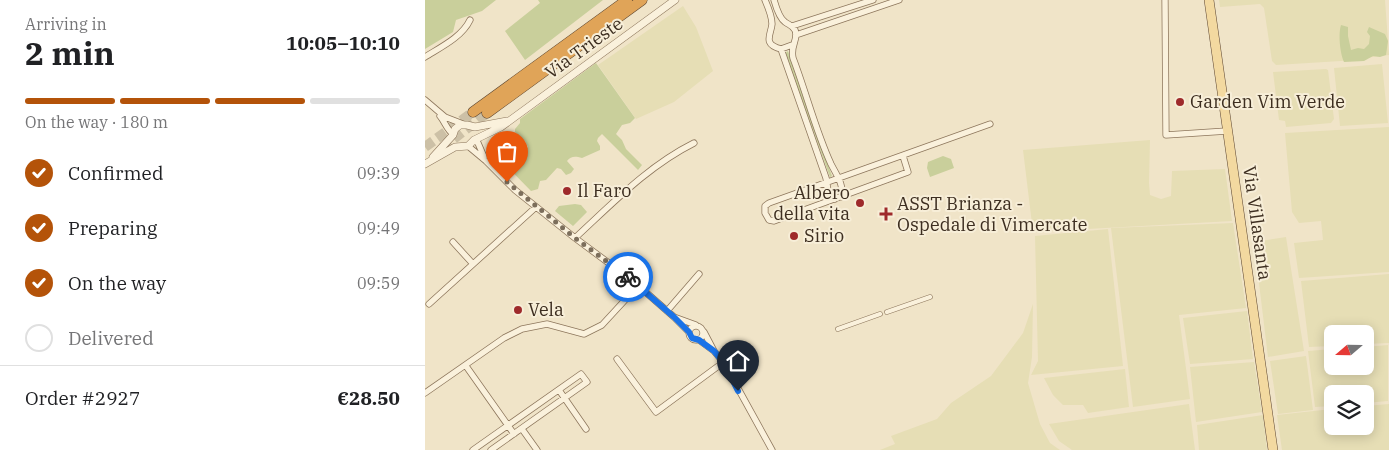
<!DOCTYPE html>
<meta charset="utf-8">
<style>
body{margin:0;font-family:"IBM Plex Serif",serif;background:#f2f2f2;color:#202124;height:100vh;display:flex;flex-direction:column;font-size:19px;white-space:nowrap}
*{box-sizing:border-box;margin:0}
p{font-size:16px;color:#757577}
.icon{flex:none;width:28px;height:28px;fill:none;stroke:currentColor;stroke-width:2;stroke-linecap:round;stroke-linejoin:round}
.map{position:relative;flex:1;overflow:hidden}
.side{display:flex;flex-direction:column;background:#fff;width:425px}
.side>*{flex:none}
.needle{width:32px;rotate:250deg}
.fabs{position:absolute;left:899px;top:325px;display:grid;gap:10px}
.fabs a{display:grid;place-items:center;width:50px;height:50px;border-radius:8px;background:#fff;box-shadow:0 2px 12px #0003;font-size:25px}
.pin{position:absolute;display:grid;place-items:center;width:42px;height:42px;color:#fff;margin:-51px -21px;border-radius:50% 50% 50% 0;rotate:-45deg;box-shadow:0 0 5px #0007}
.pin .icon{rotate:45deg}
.courier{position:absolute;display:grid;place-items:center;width:50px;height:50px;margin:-25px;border:4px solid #1a73e8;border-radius:50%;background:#fff;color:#222;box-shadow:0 1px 6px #0007}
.summary em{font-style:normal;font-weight:700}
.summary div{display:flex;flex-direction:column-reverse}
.summary{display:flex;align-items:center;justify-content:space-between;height:85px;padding:0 25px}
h1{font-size:32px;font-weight:700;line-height:38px}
.bar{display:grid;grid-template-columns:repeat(4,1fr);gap:8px 5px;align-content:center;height:60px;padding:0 25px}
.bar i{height:6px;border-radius:4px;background:#e0e0e0}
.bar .on{background:#b45309}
.bar p{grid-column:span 4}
.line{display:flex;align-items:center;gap:12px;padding:0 25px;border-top:1px solid #e0e0e0}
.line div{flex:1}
ol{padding:0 25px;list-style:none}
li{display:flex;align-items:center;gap:15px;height:55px}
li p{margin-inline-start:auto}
li .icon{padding:5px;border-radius:50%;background:#b45309;color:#fff;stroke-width:4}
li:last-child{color:#757577}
li i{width:28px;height:28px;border:2px solid #e0e0e0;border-radius:50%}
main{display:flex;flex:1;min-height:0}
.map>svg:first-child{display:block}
.farmland{fill:#e6deb5}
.green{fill:#c9cf9b}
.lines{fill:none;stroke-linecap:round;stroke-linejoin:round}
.motorway-tunnel{stroke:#ccc0a6;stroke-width:10;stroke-dasharray:10 5;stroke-linecap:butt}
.pedestrian-casing{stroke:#8d765c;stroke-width:5.5}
.minor-casing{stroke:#8d765c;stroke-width:7}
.tertiary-casing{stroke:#8d765c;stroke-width:8}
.primary-casing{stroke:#5b4430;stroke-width:10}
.motorway-casing{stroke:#5b4430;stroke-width:11}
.pedestrian{stroke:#faf1dc;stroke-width:4.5}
.minor{stroke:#faf1dc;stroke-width:5.5}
.tertiary{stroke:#faf1dc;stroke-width:7}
.primary{stroke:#f3d9a0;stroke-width:9}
.motorway{stroke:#e0a458;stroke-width:10}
.done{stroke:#7c6e5b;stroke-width:5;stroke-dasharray:0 9}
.route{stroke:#1a73e8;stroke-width:6}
.poi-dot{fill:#9e2a2b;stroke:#f7eed8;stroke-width:2}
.labels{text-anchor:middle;stroke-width:4;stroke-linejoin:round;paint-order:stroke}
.street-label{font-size:18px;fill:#3d2e20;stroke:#f7eed8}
.poi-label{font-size:18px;fill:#3d2e20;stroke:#f7eed8;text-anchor:start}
</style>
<main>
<section class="side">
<div class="summary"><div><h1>2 min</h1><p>Arriving in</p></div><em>10:05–10:10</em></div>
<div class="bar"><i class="on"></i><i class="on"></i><i class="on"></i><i></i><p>On the way · 180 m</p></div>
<ol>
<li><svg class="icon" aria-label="check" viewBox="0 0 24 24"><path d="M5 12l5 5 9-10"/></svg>Confirmed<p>09:39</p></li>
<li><svg class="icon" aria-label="check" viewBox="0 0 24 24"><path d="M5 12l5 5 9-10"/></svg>Preparing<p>09:49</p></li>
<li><svg class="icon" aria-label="check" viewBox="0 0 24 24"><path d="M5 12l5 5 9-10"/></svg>On the way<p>09:59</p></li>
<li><i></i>Delivered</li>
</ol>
<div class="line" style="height:65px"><div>Order #2927</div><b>€28.50</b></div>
</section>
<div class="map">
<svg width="964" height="450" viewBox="0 0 964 450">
<rect width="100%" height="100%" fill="#f0e4c8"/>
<path class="farmland" d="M794,0H960L964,55L916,61L851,65L847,61L839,8L835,4L795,7Z
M258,6L271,27L288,71L249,102L211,119L173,65Z
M957,64L963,123L915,126L909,68Z
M901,69L903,70L909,119L906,123L861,127L860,121L854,120L848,72Z
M964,127V272L874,278L869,243L898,240L896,221L874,223L867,212L860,133Z
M725,140L724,183L725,195L736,199L746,196L747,171L800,169L807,221L608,232L598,150Z
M808,223L821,308L754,315L765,399L708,407L686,228Z
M683,229L698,366L606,375L613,361L610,236Z
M861,237L879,351L843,357L829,242Z
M964,274V343L940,344V334H908L907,346L884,347L876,281Z
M608,304L607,357L603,383L615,424L625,443L635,450H455L470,444L466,436L512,419L526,403L566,376L598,333Z
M822,311L828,359L765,364L758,318Z
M963,345V401L940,403V394H908L907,406L890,407L883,351L907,349L908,366H940V347Z
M881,356L888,410L853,414L845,361Z
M829,362L837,412L771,422L765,367Z
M700,369L704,407L663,413L658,405H638L628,395L619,378Z
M764,404L770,450H647L634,441L624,424Z
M964,404V450H857L852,415L907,409L908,426H940V406Z
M838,415L842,450H774L772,425Z"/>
<path class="green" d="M0,0H71L57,11L31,20L28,32L0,49Z
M113,0H178L100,60L80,31L115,3Z
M916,25L923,27V36L926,50L933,48L939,49L944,44L945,36L942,32L944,27L960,34L963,41L961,55L955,57L948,56L939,61L919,62C915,54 913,34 916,25Z
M363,51L407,176L405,177L360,53Z
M171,63L210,118L205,123L197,125L191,134L197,140L201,149L217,165L213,170L177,134L173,138L172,141L175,146V150L157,158C150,156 146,156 142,161L149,169L146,173L141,175L136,169L132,168L121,180L115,181L113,189L106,191L64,148L69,138L73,141L75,152L80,154L86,150L93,152H100L103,147L100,141L90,132V129L95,123V119Z
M518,156L526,159L529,168L505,177L502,168L503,162Z
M150,204L156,205L162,212L148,226L130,211L134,206Z"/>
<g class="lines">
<path class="motorway-tunnel" d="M0,147L48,112
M17,148L62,113"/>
<defs>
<path id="pedestrian" d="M462,312L505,297
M413,329L455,314"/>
<path id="minor" d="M340,0C343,7 347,16 347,24C346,35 337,44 356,49L367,45
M349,0C351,7 354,18 360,22C364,25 367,25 370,30C374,39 365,45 368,58C381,92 391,132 406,164C411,174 420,186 416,197
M740,0L741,135L802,131
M367,26L448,0
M371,35L474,0
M356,49L401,178L403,191L410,199
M0,57C16,47 37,37 45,20
M0,100L20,117L38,124
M15,116C20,122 22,130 28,134
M49,140L53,143L59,157
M43,146L61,161L90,190L150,238L208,281L249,317
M478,156L483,172L349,221L344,220L340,213V206L344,203L565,124
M150,238C188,203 223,166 269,143
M28,242L48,264
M4,304L111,207
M242,311L274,274
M264 333a7 7 0 1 1 14 0a7 7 0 1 1-14 0Z
M264,332L249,317L271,325
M274,340L289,351L279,332
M289,351L299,363L347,450
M192,359L231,412L292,367L299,363L305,365L318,359
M41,366L89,434
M134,390L161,429
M0,393L79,338L97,329L122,324L159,334L177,325L213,286
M97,429L112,450
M48,450L156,374L162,382L66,450"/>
<path id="tertiary" d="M8,157L28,135L30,129L35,125H42L50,127L82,121
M0,164L30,147L43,146L49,140L76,127L250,0"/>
<path id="primary" d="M784,0L848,450"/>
<path id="motorway" d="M48,112L202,0
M62,113L217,0"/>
</defs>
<use href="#pedestrian" class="pedestrian-casing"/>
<use href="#minor" class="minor-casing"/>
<use href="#tertiary" class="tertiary-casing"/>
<use href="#primary" class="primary-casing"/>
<use href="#motorway" class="motorway-casing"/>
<use href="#pedestrian" class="pedestrian"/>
<use href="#minor" class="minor"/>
<use href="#tertiary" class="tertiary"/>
<use href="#primary" class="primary"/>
<use href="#motorway" class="motorway"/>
</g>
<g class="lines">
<path class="done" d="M82,182L150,238L203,277"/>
<path class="route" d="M203,277L249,317L264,332L267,338L274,340L289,351L299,363L313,391"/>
</g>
<g class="poi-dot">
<circle cx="755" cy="102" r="5"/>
<circle cx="142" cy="191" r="5"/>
<circle cx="435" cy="203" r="5"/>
<path d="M458.5 206.5h5v5h5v5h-5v5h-5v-5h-5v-5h5z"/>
<circle cx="369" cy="236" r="5"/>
<circle cx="93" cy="310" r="5"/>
</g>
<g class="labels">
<g class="street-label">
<text transform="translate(159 48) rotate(-36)" y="6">Via Trieste</text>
<text transform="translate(832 223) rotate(82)" y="6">Via Villasanta</text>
</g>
<g class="poi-label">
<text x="765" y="108">Garden Vim Verde</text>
<text x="152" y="197">Il Faro</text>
<text x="425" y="199" text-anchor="end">Albero<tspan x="425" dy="21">della vita</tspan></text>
<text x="472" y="210">ASST Brianza -<tspan x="472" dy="21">Ospedale di Vimercate</tspan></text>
<text x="379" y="242">Sirio</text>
<text x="103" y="316">Vela</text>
</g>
</g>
</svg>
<div class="fabs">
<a><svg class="needle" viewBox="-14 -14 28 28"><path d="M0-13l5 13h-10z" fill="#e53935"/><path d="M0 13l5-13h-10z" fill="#757577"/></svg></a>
<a><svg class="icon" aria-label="layers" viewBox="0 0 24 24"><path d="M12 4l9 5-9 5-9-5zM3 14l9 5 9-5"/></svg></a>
</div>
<div class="pin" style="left:82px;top:182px;background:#ea580c"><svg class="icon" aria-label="bag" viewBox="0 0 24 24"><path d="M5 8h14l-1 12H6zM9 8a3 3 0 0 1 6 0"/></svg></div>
<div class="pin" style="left:313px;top:391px;background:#1f2937"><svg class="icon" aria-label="home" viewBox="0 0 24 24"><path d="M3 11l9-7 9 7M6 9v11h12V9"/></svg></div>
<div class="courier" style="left:203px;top:277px"><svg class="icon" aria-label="bike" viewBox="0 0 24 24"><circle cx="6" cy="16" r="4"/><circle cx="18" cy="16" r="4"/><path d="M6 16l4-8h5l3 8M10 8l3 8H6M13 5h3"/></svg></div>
</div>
</main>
